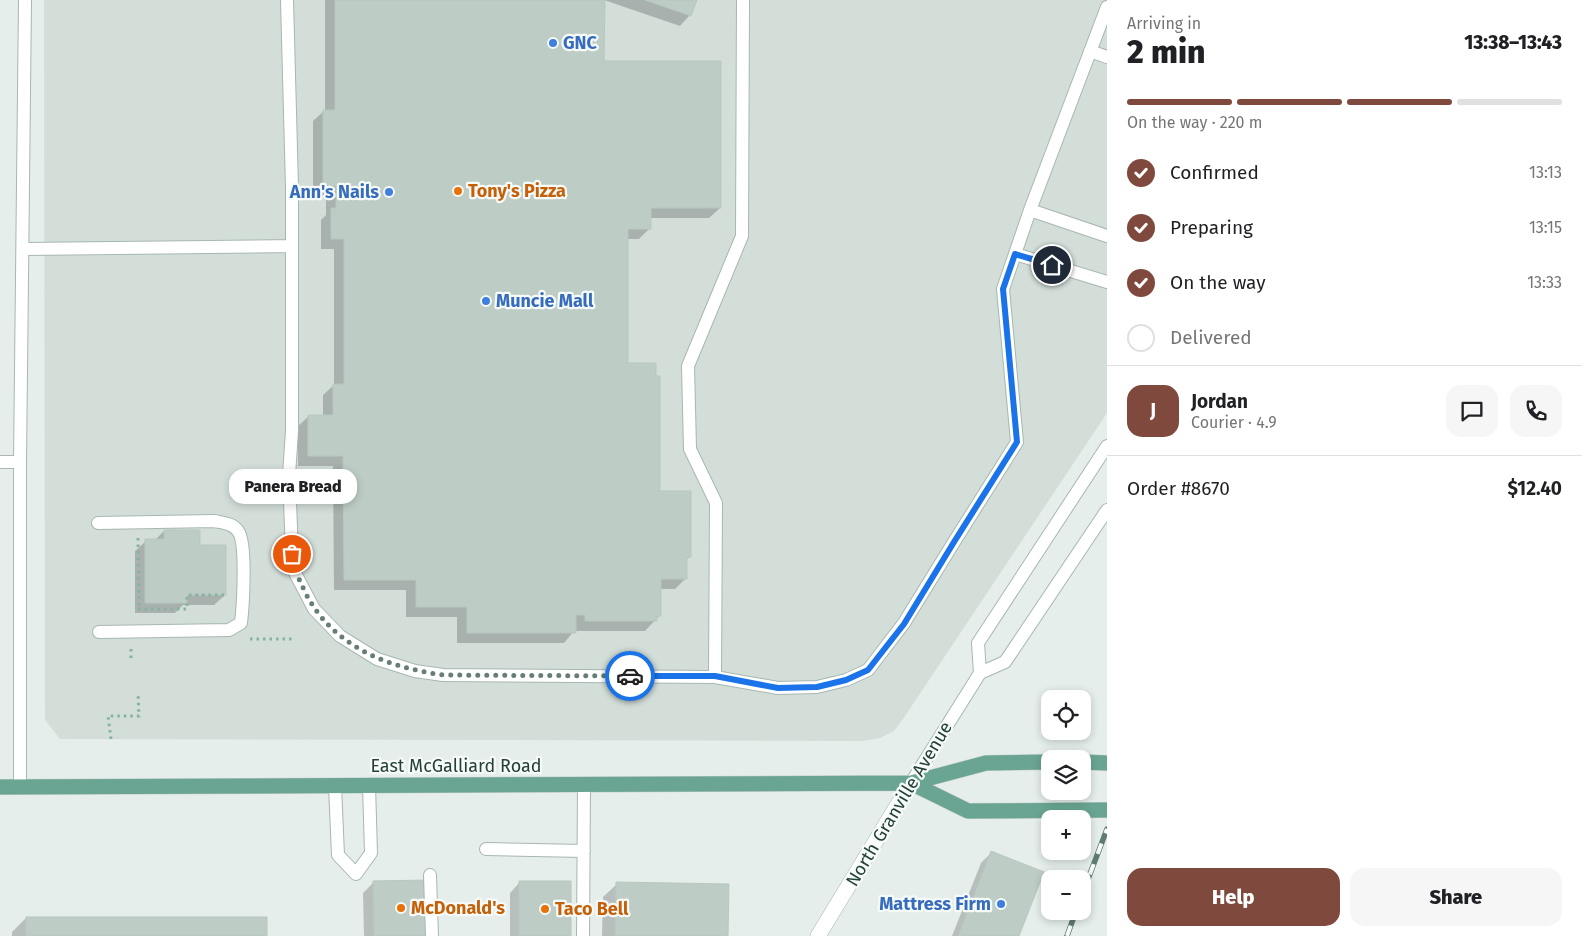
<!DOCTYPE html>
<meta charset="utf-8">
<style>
body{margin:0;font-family:"Fira Sans",sans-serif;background:#f6f6f6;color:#202124;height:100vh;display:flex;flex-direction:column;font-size:19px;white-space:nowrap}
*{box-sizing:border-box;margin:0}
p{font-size:16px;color:#757577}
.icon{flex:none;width:28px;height:28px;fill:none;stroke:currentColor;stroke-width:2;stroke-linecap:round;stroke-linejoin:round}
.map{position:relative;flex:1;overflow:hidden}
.panel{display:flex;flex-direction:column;background:#fff;width:475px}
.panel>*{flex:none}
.controls{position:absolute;left:1041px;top:690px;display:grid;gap:10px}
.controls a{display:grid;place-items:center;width:50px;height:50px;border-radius:10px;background:#fff;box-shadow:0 2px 8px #0003;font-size:25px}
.pin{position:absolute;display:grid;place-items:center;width:42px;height:42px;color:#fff;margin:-21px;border:2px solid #fff;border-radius:50%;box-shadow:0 1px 5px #0007}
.courier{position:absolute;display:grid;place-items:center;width:50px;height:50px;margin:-25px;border:4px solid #1a73e8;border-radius:50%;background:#fff;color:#222;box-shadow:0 1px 6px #0007}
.bubble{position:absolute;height:35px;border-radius:15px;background:#fff;box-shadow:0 2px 8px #0003;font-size:16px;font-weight:800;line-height:35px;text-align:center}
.summary em{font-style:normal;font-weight:800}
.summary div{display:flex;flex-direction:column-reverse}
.summary{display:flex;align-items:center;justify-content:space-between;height:85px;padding:0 20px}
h1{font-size:32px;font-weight:800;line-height:38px}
.bar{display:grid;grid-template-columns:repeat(4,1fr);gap:8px 5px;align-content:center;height:60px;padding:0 20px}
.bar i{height:6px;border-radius:4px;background:#e0e0e0}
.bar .on{background:#80493d}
.bar p{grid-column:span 4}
.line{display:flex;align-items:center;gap:12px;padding:0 20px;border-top:1px solid #e0e0e0}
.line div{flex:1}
.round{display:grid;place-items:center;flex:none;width:52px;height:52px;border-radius:15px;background:#f6f6f6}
ol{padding:0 20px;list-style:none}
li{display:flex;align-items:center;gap:15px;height:55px}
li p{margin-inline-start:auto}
li .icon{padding:5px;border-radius:50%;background:#80493d;color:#fff;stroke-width:4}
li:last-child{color:#757577}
li i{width:28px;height:28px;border:2px solid #e0e0e0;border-radius:50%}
.primary-button{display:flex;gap:10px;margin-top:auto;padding:10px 20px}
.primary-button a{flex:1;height:58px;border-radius:15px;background:#80493d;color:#fff;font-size:20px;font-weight:800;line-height:58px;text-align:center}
.primary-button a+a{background:#f6f6f6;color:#202124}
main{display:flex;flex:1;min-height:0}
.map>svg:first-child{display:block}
.built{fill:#d3ded9}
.shadow{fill:#0003}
.building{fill:#bdccc5;stroke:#b7c8c0}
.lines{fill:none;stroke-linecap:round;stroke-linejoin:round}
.lane-casing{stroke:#a7b7b1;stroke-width:14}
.secondary-casing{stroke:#a3bbb1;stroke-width:16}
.primary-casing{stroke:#c1cac7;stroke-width:16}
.path{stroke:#85b3a2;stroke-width:3;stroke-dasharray:2.5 4;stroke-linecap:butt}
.lane{stroke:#fff;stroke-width:12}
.secondary{stroke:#fff;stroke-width:15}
.primary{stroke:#69a592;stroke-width:15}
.rail-casing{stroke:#5e7c73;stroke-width:5.5}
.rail{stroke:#f6faf8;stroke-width:4;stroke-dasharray:11;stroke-linecap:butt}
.done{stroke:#677e76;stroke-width:5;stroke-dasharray:0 9}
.route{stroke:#1a73e8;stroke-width:6}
.shop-dot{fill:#3f7fe0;stroke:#f6faf8;stroke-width:2}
.food-dot{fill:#e8710a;stroke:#f6faf8;stroke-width:2}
.labels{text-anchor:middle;stroke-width:4.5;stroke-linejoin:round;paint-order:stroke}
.shop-label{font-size:18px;font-weight:bold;fill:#366cbe;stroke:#f6faf8;text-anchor:start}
.food-label{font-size:18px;font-weight:bold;fill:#c56008;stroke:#f6faf8;text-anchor:start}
.street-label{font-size:18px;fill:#234137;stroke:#f6faf8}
</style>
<main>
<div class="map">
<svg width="1107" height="936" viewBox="0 0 1107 936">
<rect width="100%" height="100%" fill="#e5eeea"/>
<path class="built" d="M44,0H1107V413L903,719L894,731L880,738L863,741L60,739L45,720Z"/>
<path class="shadow" d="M325,0H604L603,62L720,208L709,218H649V229L639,239H627V364L659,493L690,556L685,561V579L675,589H660V615L645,631H574L564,643H457V617H406V590H334L333,466H298V426L309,416H323V395L334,385V249H321V220L326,215V196H313V121L324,111H325Z
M604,0H695L690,15L680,26Z
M164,531L198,546L225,595L214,605H183L175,613H135V551L146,541H154Z
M991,853L1018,936H952L981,863Z
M374,882L427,936H364L363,893Z
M520,882L569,936H510V893Z
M617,884L727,936H602L603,897Z
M26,918L266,936H12V932Z"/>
<path class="building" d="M335,0H605L604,61H721V208H651V229H628V363H656V376H660V491H691V557H687V579H661V616H657V621H585V615H576V633H467V607H416V580H344L343,456H308V415H333V384H344V239H331V208H336V186H323V110H335Z
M645,0H697L691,16Z
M164,530H200V545H226V595H187V603H145V539H164Z
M991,851L1044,872L1019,936H958Z
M428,880V936H374L373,881Z
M519,881H571V936H519Z
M616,882L729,884L728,936H615Z
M26,917H267V936H26Z"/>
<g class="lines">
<defs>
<path id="lane" d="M287,0L292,187V431L289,475L292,554L294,571L314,609L340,636L377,659L415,671L443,675L715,677L778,688L817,687L846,680L868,670L904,623L954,542L1017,442L1003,289L1030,210L1107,7
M1090,51L1107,57
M1030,210L1107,236
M23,249L292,246
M1015,254L1107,282
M0,462H20
M98,523L214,521C224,523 232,523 238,531C247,542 243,606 241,623L229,630L99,632
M980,673L978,643L1107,446
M715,677L716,503L690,449L688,366L742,236L743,0
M911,783L980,673L1005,662L1107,510
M335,786L338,855L356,874L371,853L369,785
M20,787V462L25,0
M486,849L584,851
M430,875L432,936
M583,936L584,785"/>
<path id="secondary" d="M818,936L911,783"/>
<path id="primary" d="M1082,762L1107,763
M911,783L968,811L1107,810
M0,787L911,783L986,763L1050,762"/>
</defs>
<use href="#lane" class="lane-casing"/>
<use href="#secondary" class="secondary-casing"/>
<use href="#primary" class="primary-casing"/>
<path class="path" d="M138,538L139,609
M138,609H187V595H226
M250,639H293
M131,649V661
M111,739L108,716H139L138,693"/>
<use href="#lane" class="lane"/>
<use href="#secondary" class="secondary"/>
<use href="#primary" class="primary"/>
<defs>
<path id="rail" d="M1082,895L1107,829
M1067,936L1076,911"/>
</defs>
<use href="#rail" class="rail-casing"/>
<use href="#rail" class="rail"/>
</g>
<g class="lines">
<path class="done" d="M292,554C294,570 299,579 306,594C334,647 387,667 443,675L630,676"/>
<path class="route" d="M630,676H715L778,688L817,687L846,680L868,670L904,624L954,542L1017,442L1003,289L1015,254L1052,265"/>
</g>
<g class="shop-dot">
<circle cx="553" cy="43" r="5"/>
<circle cx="389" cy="192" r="5"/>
<circle cx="486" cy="301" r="5"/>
<circle cx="1001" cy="904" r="5"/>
</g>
<g class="food-dot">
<circle cx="458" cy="191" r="5"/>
<circle cx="401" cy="908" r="5"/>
<circle cx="545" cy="909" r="5"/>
</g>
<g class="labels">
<g class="shop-label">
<text x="563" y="49">GNC</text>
<text x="379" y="198" text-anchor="end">Ann's Nails</text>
<text x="496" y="307">Muncie Mall</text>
<text x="991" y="910" text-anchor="end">Mattress Firm</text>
</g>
<g class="food-label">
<text x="468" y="197">Tony's Pizza</text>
<text x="411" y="914">McDonald's</text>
<text x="555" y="915">Taco Bell</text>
</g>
<g class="street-label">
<text x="456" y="772">East McGalliard Road</text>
<text transform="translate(899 804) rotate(-59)" y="6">North Granville Avenue</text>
</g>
</g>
</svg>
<div class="controls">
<a><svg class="icon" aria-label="locate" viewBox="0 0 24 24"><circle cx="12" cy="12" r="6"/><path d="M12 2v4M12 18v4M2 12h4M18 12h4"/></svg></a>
<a><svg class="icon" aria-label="layers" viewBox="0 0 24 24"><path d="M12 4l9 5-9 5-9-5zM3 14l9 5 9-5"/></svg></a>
<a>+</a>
<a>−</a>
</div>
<div class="pin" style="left:292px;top:554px;background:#ea580c"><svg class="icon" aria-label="bag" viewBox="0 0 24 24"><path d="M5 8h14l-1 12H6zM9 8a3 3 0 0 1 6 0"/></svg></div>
<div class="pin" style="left:1052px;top:265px;background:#1f2937"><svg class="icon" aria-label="home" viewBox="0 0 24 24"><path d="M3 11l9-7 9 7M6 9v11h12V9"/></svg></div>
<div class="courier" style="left:630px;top:676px"><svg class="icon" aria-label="car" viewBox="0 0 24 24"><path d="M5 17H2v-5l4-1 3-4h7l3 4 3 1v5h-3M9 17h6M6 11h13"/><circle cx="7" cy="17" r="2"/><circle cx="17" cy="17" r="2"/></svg></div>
<div class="bubble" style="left:229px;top:469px;width:128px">Panera Bread</div>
</div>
<section class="panel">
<div class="summary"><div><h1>2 min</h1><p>Arriving in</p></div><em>13:38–13:43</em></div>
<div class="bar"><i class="on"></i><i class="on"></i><i class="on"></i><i></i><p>On the way · 220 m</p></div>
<ol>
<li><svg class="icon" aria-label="check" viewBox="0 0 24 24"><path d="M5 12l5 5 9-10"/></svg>Confirmed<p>13:13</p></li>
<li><svg class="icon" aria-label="check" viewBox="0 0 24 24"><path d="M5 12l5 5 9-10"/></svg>Preparing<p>13:15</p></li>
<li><svg class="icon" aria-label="check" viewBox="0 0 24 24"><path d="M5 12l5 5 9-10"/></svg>On the way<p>13:33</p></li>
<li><i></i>Delivered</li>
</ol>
<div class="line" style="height:90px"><b class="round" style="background:#80493d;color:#fff">J</b><div><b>Jordan</b><p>Courier · 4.9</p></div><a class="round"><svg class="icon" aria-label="chat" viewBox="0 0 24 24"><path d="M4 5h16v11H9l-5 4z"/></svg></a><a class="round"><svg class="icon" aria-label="phone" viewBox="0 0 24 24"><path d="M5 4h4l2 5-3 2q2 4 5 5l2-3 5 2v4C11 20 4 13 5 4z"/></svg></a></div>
<div class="line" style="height:65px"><div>Order #8670</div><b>$12.40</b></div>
<div class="primary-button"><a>Help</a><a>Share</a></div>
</section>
</main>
